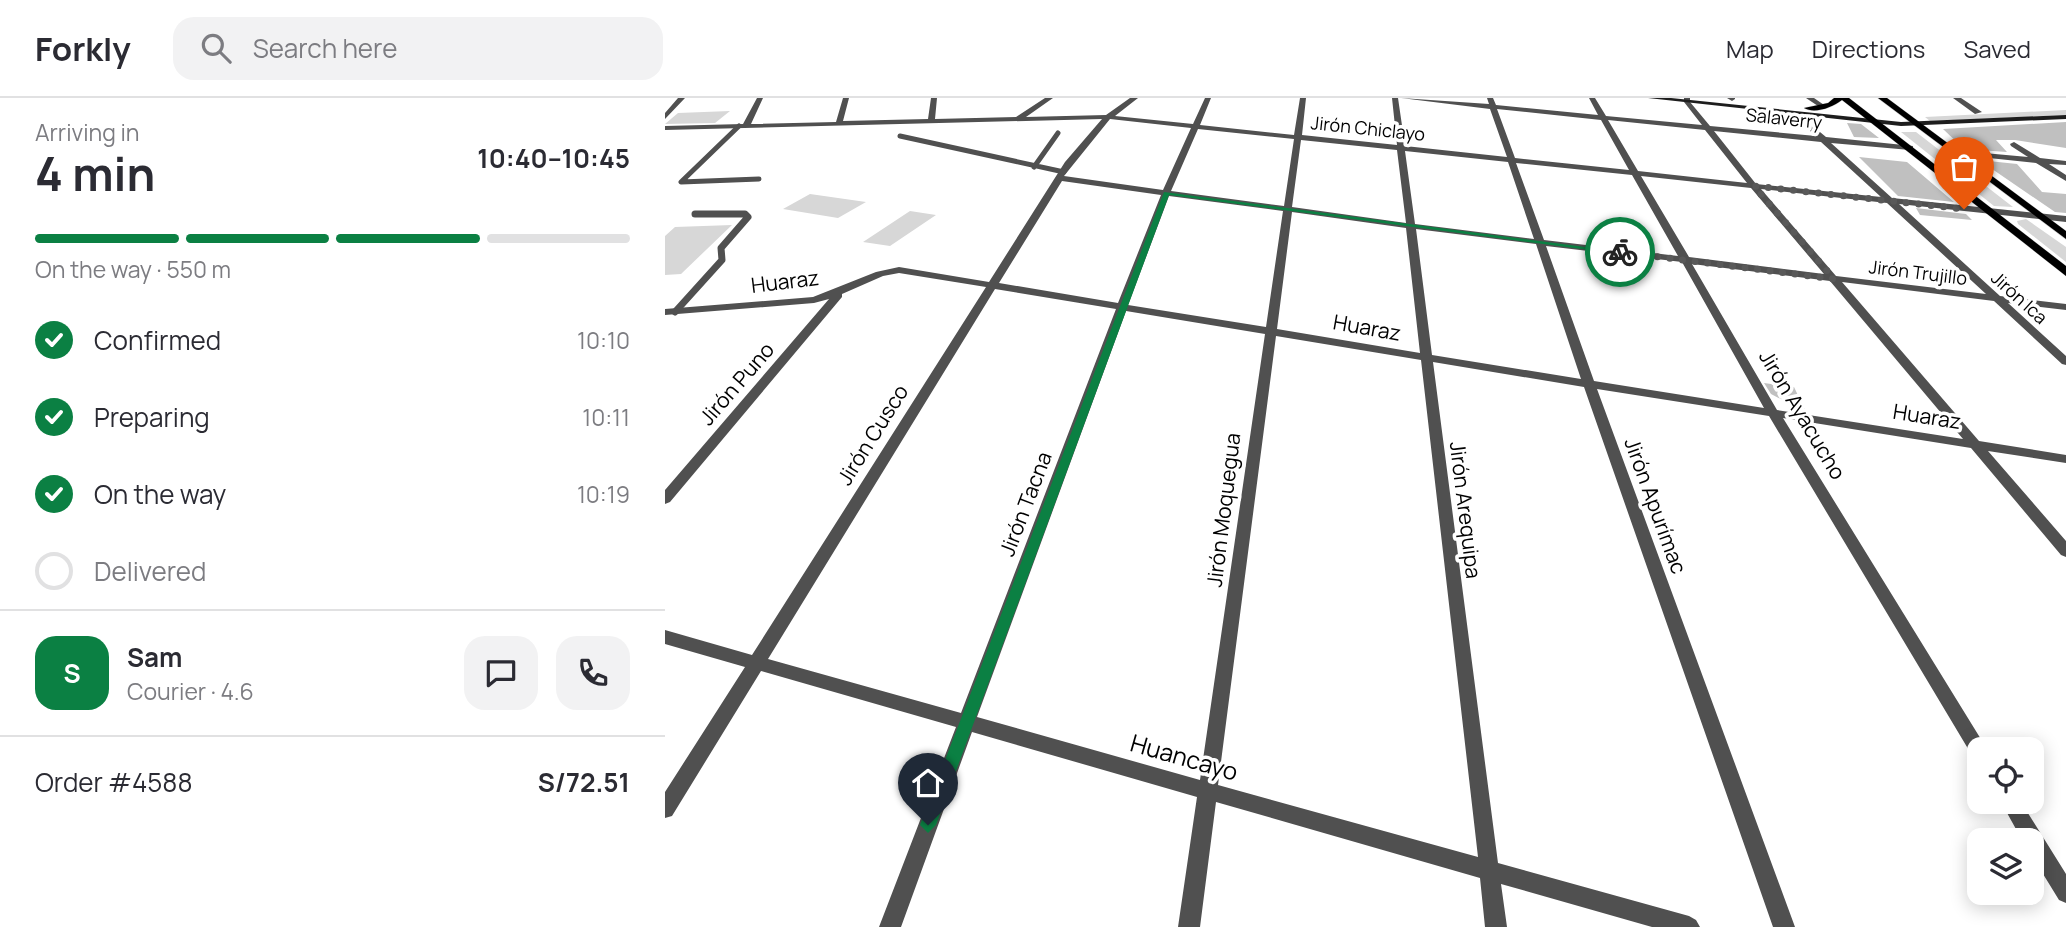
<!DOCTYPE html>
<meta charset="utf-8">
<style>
body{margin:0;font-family:Manrope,sans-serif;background:#f2f2f3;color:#2b2b33;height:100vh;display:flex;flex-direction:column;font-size:26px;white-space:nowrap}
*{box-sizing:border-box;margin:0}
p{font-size:23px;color:#7c7c81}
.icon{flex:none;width:38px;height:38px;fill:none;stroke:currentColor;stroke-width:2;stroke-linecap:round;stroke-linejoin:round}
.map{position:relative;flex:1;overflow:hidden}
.details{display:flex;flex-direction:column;background:#fff;width:665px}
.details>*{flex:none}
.tools{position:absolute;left:1302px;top:639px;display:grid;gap:14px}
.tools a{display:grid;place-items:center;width:77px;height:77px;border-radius:14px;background:#fff;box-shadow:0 4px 18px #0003;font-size:35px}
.pin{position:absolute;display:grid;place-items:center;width:60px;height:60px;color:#fff;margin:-72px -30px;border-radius:50% 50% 50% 0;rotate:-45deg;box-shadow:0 0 7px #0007}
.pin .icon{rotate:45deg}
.courier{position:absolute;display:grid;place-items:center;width:70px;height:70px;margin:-35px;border:5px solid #0b8043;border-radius:50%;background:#fff;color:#222;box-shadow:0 2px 9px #0007}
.summary em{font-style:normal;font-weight:700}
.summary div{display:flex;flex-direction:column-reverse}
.summary{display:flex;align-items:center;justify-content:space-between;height:119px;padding:0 35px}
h1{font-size:46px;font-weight:700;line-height:52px}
.bar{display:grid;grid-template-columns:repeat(4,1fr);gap:10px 7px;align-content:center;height:84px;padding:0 35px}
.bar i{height:9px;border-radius:5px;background:#e1e1e2}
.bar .on{background:#0b8043}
.bar p{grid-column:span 4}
.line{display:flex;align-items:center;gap:18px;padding:0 35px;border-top:2px solid #e1e1e2}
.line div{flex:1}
.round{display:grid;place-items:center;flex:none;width:74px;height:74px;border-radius:21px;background:#f2f2f3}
ol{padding:0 35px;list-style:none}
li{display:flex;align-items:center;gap:21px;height:77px}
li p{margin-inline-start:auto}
li .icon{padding:7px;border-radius:50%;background:#0b8043;color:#fff;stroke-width:4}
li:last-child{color:#7c7c81}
li i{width:38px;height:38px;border:4px solid #e1e1e2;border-radius:50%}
header{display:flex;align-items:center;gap:42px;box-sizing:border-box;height:98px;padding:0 35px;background:#fff;border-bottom:2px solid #e1e1e2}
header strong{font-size:33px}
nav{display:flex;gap:38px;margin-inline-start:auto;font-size:24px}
.search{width:490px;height:63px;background:#f2f2f3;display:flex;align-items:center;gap:18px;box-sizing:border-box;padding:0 24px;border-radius:21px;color:#7c7c81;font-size:26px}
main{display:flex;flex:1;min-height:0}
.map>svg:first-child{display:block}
.green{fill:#d7d7d7}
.building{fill:#c0c0c0}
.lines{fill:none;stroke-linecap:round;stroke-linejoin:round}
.primary-casing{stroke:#dbdbdb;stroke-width:1}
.lane-far1{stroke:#505050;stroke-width:5}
.lane{stroke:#505050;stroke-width:7}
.street{fill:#505050;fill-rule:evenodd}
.secondary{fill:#1d1d1d;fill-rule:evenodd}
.primary{fill:#000;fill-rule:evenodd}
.route{fill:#0b8043}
.done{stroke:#595959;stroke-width:7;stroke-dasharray:0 12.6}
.labels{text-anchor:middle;stroke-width:7;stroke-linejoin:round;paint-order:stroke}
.far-street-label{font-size:18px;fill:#000;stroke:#fff}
.street-label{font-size:21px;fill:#000;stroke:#fff}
.near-street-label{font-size:24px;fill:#000;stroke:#fff}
</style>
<header>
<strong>Forkly</strong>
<div class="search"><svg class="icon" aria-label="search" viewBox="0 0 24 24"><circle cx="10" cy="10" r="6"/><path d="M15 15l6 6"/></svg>Search here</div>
<nav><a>Map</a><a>Directions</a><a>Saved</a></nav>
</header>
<main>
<section class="details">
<div class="summary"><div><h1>4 min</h1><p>Arriving in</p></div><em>10:40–10:45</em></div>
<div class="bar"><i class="on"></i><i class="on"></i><i class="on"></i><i></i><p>On the way · 550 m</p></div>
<ol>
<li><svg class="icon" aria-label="check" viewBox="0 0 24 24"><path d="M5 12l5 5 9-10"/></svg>Confirmed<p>10:10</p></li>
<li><svg class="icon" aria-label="check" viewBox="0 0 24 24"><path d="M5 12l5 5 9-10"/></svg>Preparing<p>10:11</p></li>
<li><svg class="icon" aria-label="check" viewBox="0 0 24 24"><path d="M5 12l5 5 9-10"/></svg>On the way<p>10:19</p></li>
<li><i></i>Delivered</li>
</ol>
<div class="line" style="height:126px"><b class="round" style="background:#0b8043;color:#fff">S</b><div><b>Sam</b><p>Courier · 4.6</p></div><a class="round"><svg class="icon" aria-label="chat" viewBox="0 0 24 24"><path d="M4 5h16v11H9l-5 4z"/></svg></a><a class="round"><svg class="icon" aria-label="phone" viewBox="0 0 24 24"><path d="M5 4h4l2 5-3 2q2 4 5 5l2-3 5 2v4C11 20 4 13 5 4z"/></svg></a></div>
<div class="line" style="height:91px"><div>Order #4588</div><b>S/72.51</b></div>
</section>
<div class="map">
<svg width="1401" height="829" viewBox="0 0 1401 829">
<rect width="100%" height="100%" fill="#fff"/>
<path class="green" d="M1401,12V17L1265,23L1260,19Z
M65,13L50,25L0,26L13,15Z
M1236,34H1251L1348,109L1329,108Z
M145,96L201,104L173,120L118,111Z
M245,113L271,117L225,148L198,144Z
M1361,121L1401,149V164L1353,126L1352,123Z
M67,127L16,176L0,177V138L10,129Z"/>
<path class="building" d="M1401,24V50L1350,42H1331L1342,54L1299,51L1278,31Z
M1182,25L1196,26L1214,40L1189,39Z
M1194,59L1242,64L1289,104L1233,98Z
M1314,62L1352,66L1377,94L1401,96V115L1390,114Z
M1251,110L1301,116L1307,122L1255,117Z
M1099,285L1129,289L1141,314L1106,296Z"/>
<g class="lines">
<defs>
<path id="primary" d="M1169,0H1184L1401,168V178L1177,2C1167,10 1149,16 1139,10L1163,5Z
M1213,0H1222L1401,133V141Z"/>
</defs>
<use href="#primary" class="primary-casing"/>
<path class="lane-far1" d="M74,28L16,84L94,81
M235,38L399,74
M369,69L393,35"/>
<path class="lane" d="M10,214L57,162L56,150L83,119L80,116H30"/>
<path class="street" d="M13,0H20L0,21V15Z
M92,0H98L86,26L171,24L178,0H184L178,23L263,21L266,0H272L270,21L351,19L380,0H388L361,19L441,17L465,0H473L450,18L528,26L540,0H546L535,27L629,37L635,0H641L637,37L732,47L727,0H733L740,48L842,59L825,11L736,0L824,6L822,0H828L831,7L933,17L924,0H930L941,18L1037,27L1019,4V0H1025V4L1045,28L1151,38L1129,19L1132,15L1161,39L1248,48V52H1245L1166,45L1227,100L1401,118V124L1234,106L1335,198L1401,206V212L1343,205L1401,258V267L1397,266L1329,203L1177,184L1314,343L1401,357V365L1323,353L1401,443V459L1396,457L1306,350L1118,320L1322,651H1314V661L1308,659L1104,318L932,291L1130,829H1108L919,289L768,264L833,765L1024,818L1031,822L1035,829H987L836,786L842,829H820L815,780L551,704L535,829H513L532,699L307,634L236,829H214L291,629L96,573L7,718L0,720V694L80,569L0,546V532L87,557L321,189L234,175L218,178L177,196V199L5,404L0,406V392L164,201L149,205L0,217V211L148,199L211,174L234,169L324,184L400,64L437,21L0,32V28L78,26ZM832,11L936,22L964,72L850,60ZM445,21L526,30L498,92L399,78ZM943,22L1040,32L1082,85L973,73ZM533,31L629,41L619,108L506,93ZM1049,33L1156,44L1216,99L1091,86ZM636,42L732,52L741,125L627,109ZM740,53L843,64L869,141L750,126ZM851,65L967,77L1013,158L879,142ZM976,78L1086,90L1159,176L1024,159ZM397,83L496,97L453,205L334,185ZM1096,91L1222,105L1321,196L1171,178ZM504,98L618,113L601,229L463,207ZM627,114L741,130L755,255L612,231ZM751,131L871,146L916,281L767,257ZM881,148L1017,164L1099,310L929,283ZM1027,166L1165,183L1298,341L1112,312ZM330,191L451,211L296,615L103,561ZM461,213L600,236L535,682L312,619ZM611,238L756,262L813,759L553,687Z
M1062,0H1070V1L1067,3Z
M1141,0H1149L1162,9L1156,10Z
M1288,0H1296L1317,14L1310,16Z
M1349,44L1375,60L1401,63V67L1384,66L1401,77V83L1371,65L1286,56L1282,54L1286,52L1363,59L1346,48L1345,46Z
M1336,704H1356L1401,776V805L1394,802L1367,758V742H1357Z"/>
<path class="secondary" d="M983,0H1006L1236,24L1401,17V21L1236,28Z"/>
<use href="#primary" class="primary"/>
</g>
<path class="route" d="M499,94L959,154L955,156L504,97L271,727L263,735L255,727Z"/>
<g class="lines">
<path class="done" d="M955,154L1169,181L1089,88L1299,111"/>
</g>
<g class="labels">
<g class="far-street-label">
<text transform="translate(1119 21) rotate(6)" y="6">Salaverry</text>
<text transform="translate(703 31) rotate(6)" y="6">Jirón Chiclayo</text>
<text transform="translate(1253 175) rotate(7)" y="6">Jirón Trujillo</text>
<text transform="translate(1354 200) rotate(42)" y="6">Jirón Ica</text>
</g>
<g class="street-label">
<text transform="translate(120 184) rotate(-7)" y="7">Huaraz</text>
<text transform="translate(702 230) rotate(10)" y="7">Huaraz</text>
<text transform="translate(72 286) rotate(-49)" y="7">Jirón Puno</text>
<text transform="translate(1137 317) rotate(59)" y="7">Jirón Ayacucho</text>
<text transform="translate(1262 319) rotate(9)" y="7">Huaraz</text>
<text transform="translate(208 337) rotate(-58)" y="7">Jirón Cusco</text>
<text transform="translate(361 406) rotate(-69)" y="7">Jirón Tacna</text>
<text transform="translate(990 408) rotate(70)" y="7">Jirón Apurímac</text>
<text transform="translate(559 412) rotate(-83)" y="7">Jirón Moquegua</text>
<text transform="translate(800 412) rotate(83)" y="7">Jirón Arequipa</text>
</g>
<g class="near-street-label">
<text transform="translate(519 660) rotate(16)" y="8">Huancayo</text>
</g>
</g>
</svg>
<div class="tools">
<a><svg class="icon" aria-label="locate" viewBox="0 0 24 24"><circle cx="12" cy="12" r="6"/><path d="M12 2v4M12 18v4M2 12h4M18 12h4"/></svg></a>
<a><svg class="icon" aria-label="layers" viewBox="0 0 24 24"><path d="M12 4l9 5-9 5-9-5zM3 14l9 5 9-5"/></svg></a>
</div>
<div class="pin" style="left:1299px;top:111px;background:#ea580c"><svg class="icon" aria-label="bag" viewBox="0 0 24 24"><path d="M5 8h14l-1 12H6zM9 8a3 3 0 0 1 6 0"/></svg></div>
<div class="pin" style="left:263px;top:727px;background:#1f2937"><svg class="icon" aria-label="home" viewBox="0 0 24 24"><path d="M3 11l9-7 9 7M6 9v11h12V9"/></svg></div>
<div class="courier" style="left:955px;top:154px"><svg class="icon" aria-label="bike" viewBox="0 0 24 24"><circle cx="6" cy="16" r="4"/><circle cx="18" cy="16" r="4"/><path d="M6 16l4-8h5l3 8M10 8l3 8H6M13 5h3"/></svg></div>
</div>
</main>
